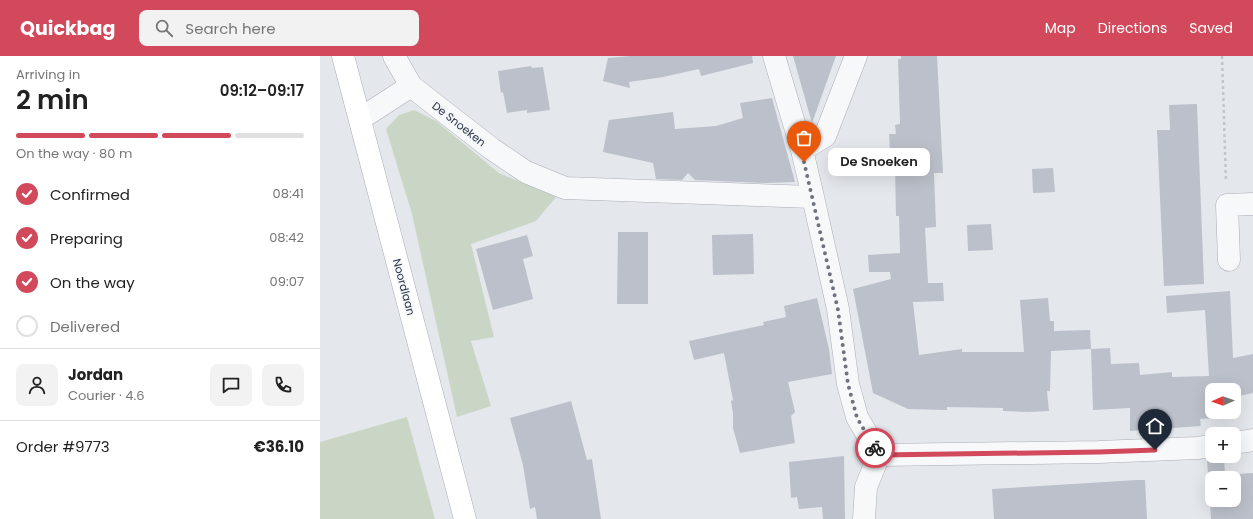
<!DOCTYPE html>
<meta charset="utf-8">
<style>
body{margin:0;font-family:Poppins,sans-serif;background:#f2f2f2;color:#222;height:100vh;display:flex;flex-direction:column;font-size:15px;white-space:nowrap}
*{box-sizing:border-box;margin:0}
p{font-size:13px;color:#767676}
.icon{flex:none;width:22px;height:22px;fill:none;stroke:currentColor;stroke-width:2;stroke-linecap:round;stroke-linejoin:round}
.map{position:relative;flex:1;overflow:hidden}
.sheet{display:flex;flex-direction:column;background:#fff;width:320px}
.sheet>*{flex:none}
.needle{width:26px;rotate:268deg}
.fabs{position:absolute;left:885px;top:327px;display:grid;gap:8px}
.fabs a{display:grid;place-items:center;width:36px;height:36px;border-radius:8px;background:#fff;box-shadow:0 4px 16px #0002;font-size:20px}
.pin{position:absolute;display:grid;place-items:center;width:34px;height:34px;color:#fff;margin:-41px -17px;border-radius:50% 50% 50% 0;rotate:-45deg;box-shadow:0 0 4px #0007}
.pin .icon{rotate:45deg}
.courier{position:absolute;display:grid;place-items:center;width:40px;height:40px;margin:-20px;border:3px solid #d1495b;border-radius:50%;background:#fff;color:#222;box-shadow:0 1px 5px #0007}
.bubble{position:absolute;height:28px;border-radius:8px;background:#fff;box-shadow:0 4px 16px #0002;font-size:13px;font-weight:600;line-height:28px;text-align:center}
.head em{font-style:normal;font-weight:600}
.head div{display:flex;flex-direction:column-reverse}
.head{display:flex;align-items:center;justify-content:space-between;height:68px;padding:0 16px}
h1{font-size:26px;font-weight:600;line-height:30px}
.bar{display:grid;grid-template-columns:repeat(4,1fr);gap:6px 4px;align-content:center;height:48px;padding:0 16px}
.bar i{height:5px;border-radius:3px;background:#e0e0e0}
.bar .selected{background:#d1495b}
.bar p{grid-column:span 4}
.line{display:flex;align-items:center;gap:10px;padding:0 16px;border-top:1px solid #e0e0e0}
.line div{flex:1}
.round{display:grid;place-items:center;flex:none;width:42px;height:42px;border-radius:8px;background:#f2f2f2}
ol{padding:0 16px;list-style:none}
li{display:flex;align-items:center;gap:12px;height:44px}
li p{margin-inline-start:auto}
li .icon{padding:4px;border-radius:50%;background:#d1495b;color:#fff;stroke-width:4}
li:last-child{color:#767676}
li i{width:22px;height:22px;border:2px solid #e0e0e0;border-radius:50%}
header{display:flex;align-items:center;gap:24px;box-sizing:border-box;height:56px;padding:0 20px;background:#d1495b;color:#fff}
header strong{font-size:19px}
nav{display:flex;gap:22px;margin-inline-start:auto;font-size:14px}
.search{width:280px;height:36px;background:#f2f2f2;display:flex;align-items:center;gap:10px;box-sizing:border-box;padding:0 14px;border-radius:8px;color:#767676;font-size:15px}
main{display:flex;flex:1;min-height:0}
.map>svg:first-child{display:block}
.green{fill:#c9d6c5}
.building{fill:#bbc0ca;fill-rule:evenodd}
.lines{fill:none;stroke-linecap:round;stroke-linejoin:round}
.street-casing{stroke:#a9aeb7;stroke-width:23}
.secondary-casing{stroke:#a9aeb7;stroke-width:23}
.path{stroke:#c2c5cb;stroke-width:2.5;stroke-dasharray:3 3;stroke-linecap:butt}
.street{stroke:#f7f8fa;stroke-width:22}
.secondary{stroke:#fff;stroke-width:22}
.done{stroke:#6c737f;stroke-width:4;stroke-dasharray:0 7.2}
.route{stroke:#d1495b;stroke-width:5}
.labels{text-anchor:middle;stroke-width:3;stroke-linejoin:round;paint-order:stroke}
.street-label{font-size:11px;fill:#2b3445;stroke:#f4f6f9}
</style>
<header>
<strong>Quickbag</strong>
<div class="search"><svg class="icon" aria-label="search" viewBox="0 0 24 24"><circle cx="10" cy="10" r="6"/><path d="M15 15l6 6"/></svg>Search here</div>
<nav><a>Map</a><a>Directions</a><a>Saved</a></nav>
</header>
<main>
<section class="sheet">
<div class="head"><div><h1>2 min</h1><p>Arriving in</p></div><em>09:12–09:17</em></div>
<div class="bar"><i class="selected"></i><i class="selected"></i><i class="selected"></i><i></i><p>On the way · 80 m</p></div>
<ol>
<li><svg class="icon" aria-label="check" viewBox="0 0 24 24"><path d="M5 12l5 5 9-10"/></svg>Confirmed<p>08:41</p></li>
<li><svg class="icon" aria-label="check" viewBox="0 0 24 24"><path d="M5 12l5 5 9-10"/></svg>Preparing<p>08:42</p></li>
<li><svg class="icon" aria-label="check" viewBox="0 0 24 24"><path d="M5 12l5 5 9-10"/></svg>On the way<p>09:07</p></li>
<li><i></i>Delivered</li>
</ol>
<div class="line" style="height:72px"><a class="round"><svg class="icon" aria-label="person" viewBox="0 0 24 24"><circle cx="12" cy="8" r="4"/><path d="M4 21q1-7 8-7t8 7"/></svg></a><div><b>Jordan</b><p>Courier · 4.6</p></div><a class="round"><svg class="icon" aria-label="chat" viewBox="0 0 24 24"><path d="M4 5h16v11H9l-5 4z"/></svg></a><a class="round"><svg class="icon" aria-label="phone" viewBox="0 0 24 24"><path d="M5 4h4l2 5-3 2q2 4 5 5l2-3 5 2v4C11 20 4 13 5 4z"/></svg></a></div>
<div class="line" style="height:52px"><div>Order #9773</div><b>€36.10</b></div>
</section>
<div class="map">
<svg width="933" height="463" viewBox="0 0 933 463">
<rect width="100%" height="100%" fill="#e4e7ec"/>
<path class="green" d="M94,54L116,65L179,117L236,141L216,165L151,188L174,281L151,285L171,350L137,361L92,158L66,73L79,59Z
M87,361L115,463H0V386Z"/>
<path class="building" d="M311,0H432L433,7L381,20L379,13L343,21L309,26L310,32L283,25L288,2Z
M473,0H516L492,67Z
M581,0H617L623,117H614L616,171L605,172L608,227H623L624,245L593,246L599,299L642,293V296H704L700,244L728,242L730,265H734V275L770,274L771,293L731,295L730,335H727L729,355L708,356L683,355V352L627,351V354L588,353L553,337L533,233L571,223L570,216H549L548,199L580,197L579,160H576L575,111H571L569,78H576L575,69L580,68L578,3H581Z
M211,10L212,12L223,11L230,54L207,57V54L187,57L183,36L181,37L178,15Z
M452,42L475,126L446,127L375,124L368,117L362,124L336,123L333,107L283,96L289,64L353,56L355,73L396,70L423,62L420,47Z
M877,48L884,228L844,230L837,74H850L849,49Z
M733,112L735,136L713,137L712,113Z
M671,168L673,194L648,195L647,169Z
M298,176H328V248H297Z
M433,178L434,218L393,219L392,179Z
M207,179L213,200L203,203L213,243L173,254L156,193Z
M910,235L913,302L933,298V337L914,341V334H892V356H893L894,362L880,363L881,370L810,375V352L773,354L771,293L790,292L791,308L819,307L820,319L852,316V321L889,320L885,254L847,257L846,240Z
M497,242L509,293L512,318L468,326L475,356L471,360L475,387L420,397L413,372V357L411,345L413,344L404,297L374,304L369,285L444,269L443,266L466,261L464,250Z
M251,345L267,404L272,403L281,463H217L215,451L210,453L203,409L190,362Z
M524,400L525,463H503L502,451L479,453L477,441L471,442L469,406Z
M899,400H904L905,419L933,417V463H891L887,403ZM892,422H914V444H892Z
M817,424H825L827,463H674L672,433Z"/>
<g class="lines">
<defs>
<path id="street" d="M74,0L91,30L172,93L206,116L245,132L493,141
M454,0L482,94L493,141L518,253L528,328L537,361L559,399
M40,63L91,30
M482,94L505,80L536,0
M909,204L907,149L933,148
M914,387L933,384
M559,399L779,396L877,392L892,390
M544,463L546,431L559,399"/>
<path id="secondary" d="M23,0L145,463"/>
</defs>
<use href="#street" class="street-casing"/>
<use href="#secondary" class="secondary-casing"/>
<path class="path" d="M902,0L906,126"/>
<use href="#street" class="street"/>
<use href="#secondary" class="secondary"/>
</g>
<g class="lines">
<path class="done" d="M484,106L518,254L528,328L537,362L555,392"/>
<path class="route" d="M555,392L559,399L779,396L835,394"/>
</g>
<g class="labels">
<g class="street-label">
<text transform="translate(139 68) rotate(38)" y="4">De Snoeken</text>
<text transform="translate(84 231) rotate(75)" y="4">Noordlaan</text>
</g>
</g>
</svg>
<div class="fabs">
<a><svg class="needle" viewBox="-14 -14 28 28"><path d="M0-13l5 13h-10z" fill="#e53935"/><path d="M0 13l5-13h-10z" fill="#767676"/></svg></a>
<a>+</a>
<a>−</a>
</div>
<div class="pin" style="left:484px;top:106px;background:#ea580c"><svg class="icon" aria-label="bag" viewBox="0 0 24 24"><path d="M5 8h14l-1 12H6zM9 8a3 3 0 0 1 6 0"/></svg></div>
<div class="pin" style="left:835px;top:394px;background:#1f2937"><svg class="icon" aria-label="home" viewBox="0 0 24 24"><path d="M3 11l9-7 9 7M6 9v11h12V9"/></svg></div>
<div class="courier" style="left:555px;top:392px"><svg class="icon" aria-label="bike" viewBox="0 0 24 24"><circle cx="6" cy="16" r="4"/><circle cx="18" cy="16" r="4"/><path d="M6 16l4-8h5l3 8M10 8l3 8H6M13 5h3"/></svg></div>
<div class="bubble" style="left:508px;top:92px;width:102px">De Snoeken</div>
</div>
</main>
